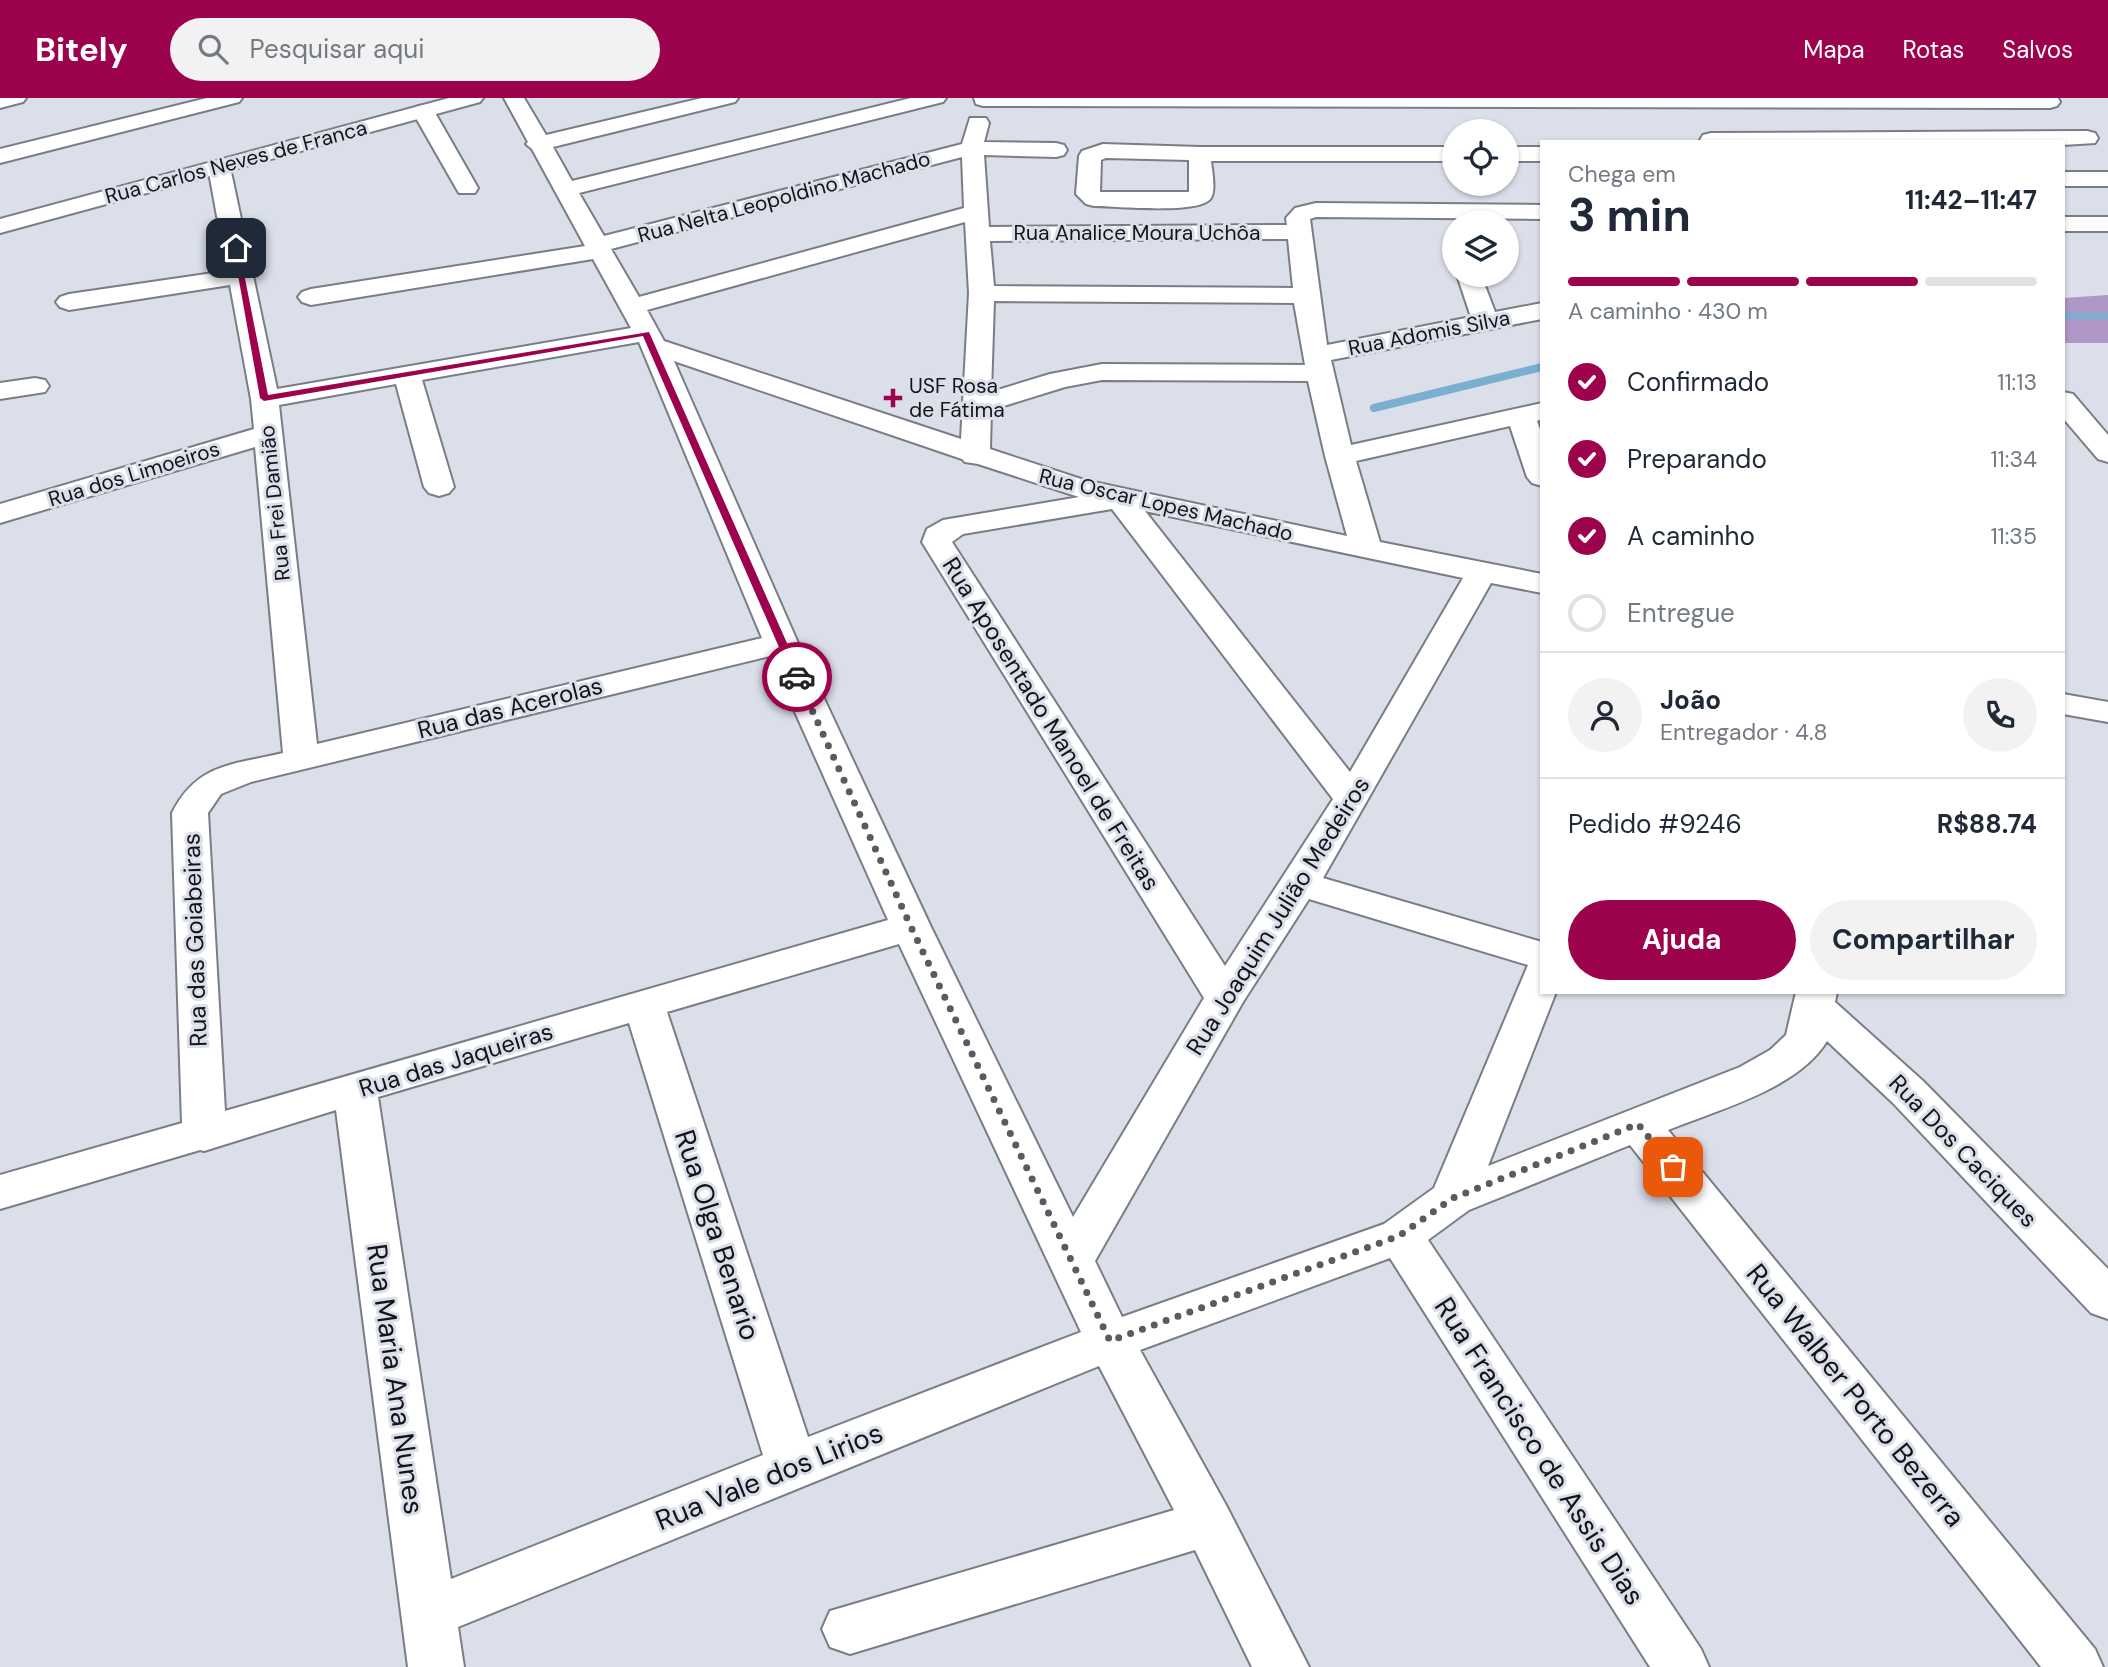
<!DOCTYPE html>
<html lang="pt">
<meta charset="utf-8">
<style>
body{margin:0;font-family:"DM Sans",sans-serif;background:#f2f2f3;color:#1f2937;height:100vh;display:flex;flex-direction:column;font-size:26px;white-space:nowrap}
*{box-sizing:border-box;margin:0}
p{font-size:23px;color:#747a83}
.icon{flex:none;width:38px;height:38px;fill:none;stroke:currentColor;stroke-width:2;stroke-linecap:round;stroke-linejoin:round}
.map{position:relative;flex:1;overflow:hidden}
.panel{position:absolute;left:1540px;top:42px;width:525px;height:854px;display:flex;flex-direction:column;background:#fff;border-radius:0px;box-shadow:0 2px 5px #0004}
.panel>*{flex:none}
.tools{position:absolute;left:1442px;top:21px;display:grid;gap:14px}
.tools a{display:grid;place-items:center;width:77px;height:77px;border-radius:50%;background:#fff;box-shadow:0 2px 5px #0004;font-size:35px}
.pin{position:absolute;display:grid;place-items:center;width:60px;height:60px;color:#fff;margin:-30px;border-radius:14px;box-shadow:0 4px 10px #0006}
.courier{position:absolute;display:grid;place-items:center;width:70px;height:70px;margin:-35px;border:5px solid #9d034d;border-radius:50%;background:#fff;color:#222;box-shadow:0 2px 9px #0007}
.headline em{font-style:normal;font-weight:700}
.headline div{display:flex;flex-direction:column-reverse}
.headline{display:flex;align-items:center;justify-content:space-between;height:119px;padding:0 28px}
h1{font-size:46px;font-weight:700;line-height:52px}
.bar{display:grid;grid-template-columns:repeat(4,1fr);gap:10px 7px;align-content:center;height:84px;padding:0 28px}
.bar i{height:9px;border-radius:5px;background:#e0e1e3}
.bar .selected{background:#9d034d}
.bar p{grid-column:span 4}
.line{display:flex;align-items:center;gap:18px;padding:0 28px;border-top:2px solid #e0e1e3}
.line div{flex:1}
.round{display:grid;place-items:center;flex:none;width:74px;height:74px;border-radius:37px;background:#f2f2f3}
ol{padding:0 28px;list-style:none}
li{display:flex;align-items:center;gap:21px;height:77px}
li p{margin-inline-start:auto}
li .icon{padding:7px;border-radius:50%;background:#9d034d;color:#fff;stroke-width:4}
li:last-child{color:#747a83}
li i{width:38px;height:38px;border:4px solid #e0e1e3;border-radius:50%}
.button{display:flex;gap:14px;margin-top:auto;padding:14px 28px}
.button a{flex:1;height:80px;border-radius:42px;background:#9d034d;color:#fff;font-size:28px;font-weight:700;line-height:80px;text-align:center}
.button a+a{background:#f2f2f3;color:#1f2937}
header{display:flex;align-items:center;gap:42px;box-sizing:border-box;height:98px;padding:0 35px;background:#9d034d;color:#fff}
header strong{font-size:33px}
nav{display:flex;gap:38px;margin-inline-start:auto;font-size:24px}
.search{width:490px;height:63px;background:#f2f2f3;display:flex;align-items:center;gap:18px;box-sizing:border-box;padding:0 24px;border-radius:38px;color:#747a83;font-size:26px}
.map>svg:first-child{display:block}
.forest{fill:#af97c7}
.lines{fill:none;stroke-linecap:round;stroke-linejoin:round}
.stream-far1{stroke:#7aafd0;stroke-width:6}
.stream{stroke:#7aafd0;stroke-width:8}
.minor-casing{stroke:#797d86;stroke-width:4}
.major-casing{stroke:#797d86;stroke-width:4}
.minor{fill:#fff;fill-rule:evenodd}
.major{fill:#fff;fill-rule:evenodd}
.route{fill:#9d034d}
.done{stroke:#595b62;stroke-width:7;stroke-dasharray:0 12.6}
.poi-dot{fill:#9d034d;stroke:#dbdfea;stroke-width:2.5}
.labels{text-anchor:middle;stroke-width:6;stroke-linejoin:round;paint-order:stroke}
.far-street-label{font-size:21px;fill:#131418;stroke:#dbdfea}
.far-poi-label{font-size:21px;fill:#131418;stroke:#dbdfea;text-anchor:start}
.street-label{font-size:24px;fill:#131418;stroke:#dbdfea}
.near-street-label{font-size:28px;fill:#131418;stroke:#dbdfea}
</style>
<header>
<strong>Bitely</strong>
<div class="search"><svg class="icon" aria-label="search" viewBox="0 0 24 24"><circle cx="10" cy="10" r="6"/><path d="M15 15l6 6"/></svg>Pesquisar aqui</div>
<nav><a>Mapa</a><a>Rotas</a><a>Salvos</a></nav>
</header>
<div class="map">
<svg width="2108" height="1569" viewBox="0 0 2108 1569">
<rect width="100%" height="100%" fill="#dbdfea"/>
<path class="forest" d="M2108,197V245H2063V200Z"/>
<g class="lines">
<path class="stream-far1" d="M2063,218H2108"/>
<path class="stream" d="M1374,310L1542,269"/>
<defs>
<path id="minor" d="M0,0H26L23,4L0,10Z
M207,0H242L239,4L0,65V51Z
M504,0H524L546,37L702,0H738L735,4L553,49L572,83L911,0H946L943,4L579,95L604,138L962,46L970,20H986L989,25L984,44L1056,45L1064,47L1067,52L1064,57L1056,59L984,57L989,129L1287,127L1286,120L1295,110L1316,105L1542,107V121L1316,119L1310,121L1327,247L1471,219L1457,177H1481L1495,214L1542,205V221L1331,262L1351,347L1542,305V321L1537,323L1542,337V388L1532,385L1527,379L1510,328L1356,363L1380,444L1542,476V495L1491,485L1323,780L1542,844V894H1556L1488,1068L1740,969L1770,952L1786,937L1796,894H1837L1835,904L1923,983L2108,1171V1221L2091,1215L1893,1005L1827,943C1798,991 1717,1012 1668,1032L2095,1551L2103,1569H2041L1630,1047L1469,1112L1428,1142L1701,1551L1709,1569H1650L1390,1160L1140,1252L1227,1409L1309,1569H1252L1195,1452L850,1556L830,1549L822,1531L830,1513L1174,1412L1099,1268L458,1529L464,1569H408L336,1012L204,1053L200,1052L0,1111V1077L182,1025L172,715C197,665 233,667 283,655L255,349L0,425V406L254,331L251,301L230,187L69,212L60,209L56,204L60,199L69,196L227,173L208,69L211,64H227L230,69L277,291L631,230L593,161L311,207L302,204L298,199L302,194L311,191L585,148L532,51L526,46L528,44ZM962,59L964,110L639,199L611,151ZM965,124L969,195L961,341L664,243L647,212ZM1288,141L1293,190L994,188L990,143ZM994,203L1294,205L1305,267L1102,266L1050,276L991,294ZM639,244L762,540L317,646L279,307L396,286L424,389L429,395L439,398L449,395L454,389L422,282ZM674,263L962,361L965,364L978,366L1079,399L943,422L927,431L922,444L1204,900L1073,1119L931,829L798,545ZM1102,282L1308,283L1325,358L1347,438L1084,382L990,351L991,312L1065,289ZM1112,411L1333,701L1225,868L952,444L963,436ZM1145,413L1463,480L1350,674ZM770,558L888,822L225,1013L208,715L221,696L251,684ZM1309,801L1528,867L1434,1090L1384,1126L1122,1219L1095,1163L1243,904ZM899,846L1081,1234L808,1339L667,914ZM629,925L763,1357L451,1481L378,999Z
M974,0H2058L2060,4L2057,8L2050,10L983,8L976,6Z
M423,7L430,9L434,13L478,90L475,95H459L456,90L412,13L416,9Z
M2087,33L2095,35L2098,40L2095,45L2063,47V44L1700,42L1703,37L1711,35Z
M1103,46L1200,49H1454V63H1211C1212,72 1216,92 1211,100C1201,117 1114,108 1094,108L1086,106L1076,96L1079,58L1082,53ZM1106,60L1189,62V94H1100L1101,62Z
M1507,49H1542V63H1507Z
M2063,74H2108V88H2063Z
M2063,119H2108V133H2063Z
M35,280L45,282L49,288L45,294L0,301V285Z
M2063,294L2073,296L2108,337V364L2098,361L2063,320Z
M2063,596L2108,604V624L2063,616Z"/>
<path id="major" d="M449,0H483L480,4L0,135V121Z"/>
</defs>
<use href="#minor" class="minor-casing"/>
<use href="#major" class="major-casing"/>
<use href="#minor" class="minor"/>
<use href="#major" class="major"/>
</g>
<path class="route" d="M233,149L239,150L268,297L649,234L802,579L800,581L792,579L643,238L264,303L260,300Z"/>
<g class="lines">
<path class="done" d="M797,579L911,829L1110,1243L1399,1138L1453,1100L1638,1026L1673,1069"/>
</g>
<path class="poi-dot" d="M889.5 289.5h7v7h7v7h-7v7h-7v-7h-7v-7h7z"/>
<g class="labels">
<g class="far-street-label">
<text transform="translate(236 64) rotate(-15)" y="7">Rua Carlos Neves de Franca</text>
<text transform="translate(784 99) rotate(-15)" y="7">Rua Nelta Leopoldino Machado</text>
<text x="1137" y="142">Rua Analice Moura Uchôa</text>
<text transform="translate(1429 235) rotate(-11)" y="7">Rua Adomis Silva</text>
<text transform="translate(134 376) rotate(-17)" y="7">Rua dos Limoeiros</text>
<text transform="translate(275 405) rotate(-96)" y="7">Rua Frei Damião</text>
<text transform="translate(1166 407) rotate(13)" y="7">Rua Oscar Lopes Machado</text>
</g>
<g class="far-poi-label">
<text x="909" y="295">USF Rosa<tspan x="909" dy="24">de Fátima</tspan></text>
</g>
<g class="street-label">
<text transform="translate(510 610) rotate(-14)" y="8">Rua das Acerolas</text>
<text transform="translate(1051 626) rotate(58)" y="8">Rua Aposentado Manoel de Freitas</text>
<text transform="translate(1278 818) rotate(-58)" y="8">Rua Joaquim Julião Medeiros</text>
<text transform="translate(195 842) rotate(-92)" y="8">Rua das Goiabeiras</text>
<text transform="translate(456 962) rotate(-17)" y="8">Rua das Jaqueiras</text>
<text transform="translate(1963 1053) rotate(46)" y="8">Rua Dos Caciques</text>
</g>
<g class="near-street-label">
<text transform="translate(718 1137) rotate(72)" y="10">Rua Olga Benario</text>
<text transform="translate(396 1281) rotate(82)" y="10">Rua Maria Ana Nunes</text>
<text transform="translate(1856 1297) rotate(51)" y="10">Rua Walber Porto Bezerra</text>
<text transform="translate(1540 1353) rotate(57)" y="10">Rua Francisco de Assis Dias</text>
<text transform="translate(769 1378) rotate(-22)" y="10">Rua Vale dos Lirios</text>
</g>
</g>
</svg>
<div class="tools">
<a><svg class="icon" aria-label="locate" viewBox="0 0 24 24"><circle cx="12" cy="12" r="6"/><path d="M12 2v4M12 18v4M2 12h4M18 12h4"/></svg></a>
<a><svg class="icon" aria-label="layers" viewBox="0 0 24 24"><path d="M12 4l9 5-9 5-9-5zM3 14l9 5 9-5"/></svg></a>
</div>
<div class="pin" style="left:1673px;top:1069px;background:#ea580c"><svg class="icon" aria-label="bag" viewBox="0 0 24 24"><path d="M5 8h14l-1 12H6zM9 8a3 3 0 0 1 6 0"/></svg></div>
<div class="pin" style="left:236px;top:150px;background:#1f2937"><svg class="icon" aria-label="home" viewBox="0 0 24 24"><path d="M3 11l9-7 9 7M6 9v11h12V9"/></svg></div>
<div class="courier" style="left:797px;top:579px"><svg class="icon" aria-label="car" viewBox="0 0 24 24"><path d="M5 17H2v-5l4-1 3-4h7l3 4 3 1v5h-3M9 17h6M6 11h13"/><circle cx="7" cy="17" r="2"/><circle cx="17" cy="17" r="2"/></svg></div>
<section class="panel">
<div class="headline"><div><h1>3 min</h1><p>Chega em</p></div><em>11:42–11:47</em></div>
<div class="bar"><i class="selected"></i><i class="selected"></i><i class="selected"></i><i></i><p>A caminho · 430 m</p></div>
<ol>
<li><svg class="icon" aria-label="check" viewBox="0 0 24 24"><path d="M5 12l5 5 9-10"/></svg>Confirmado<p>11:13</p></li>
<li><svg class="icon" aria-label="check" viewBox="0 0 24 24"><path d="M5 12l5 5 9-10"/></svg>Preparando<p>11:34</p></li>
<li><svg class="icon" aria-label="check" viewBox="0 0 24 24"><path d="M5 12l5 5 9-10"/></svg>A caminho<p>11:35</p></li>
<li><i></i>Entregue</li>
</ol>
<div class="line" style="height:126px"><a class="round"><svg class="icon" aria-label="person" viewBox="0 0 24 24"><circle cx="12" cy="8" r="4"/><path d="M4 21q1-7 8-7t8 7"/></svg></a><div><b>João</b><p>Entregador · 4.8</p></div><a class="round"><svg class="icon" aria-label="phone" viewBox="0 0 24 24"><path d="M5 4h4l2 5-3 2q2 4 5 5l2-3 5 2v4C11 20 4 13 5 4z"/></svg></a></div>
<div class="line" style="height:91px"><div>Pedido #9246</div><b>R$88.74</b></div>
<div class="button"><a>Ajuda</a><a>Compartilhar</a></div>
</section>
</div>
